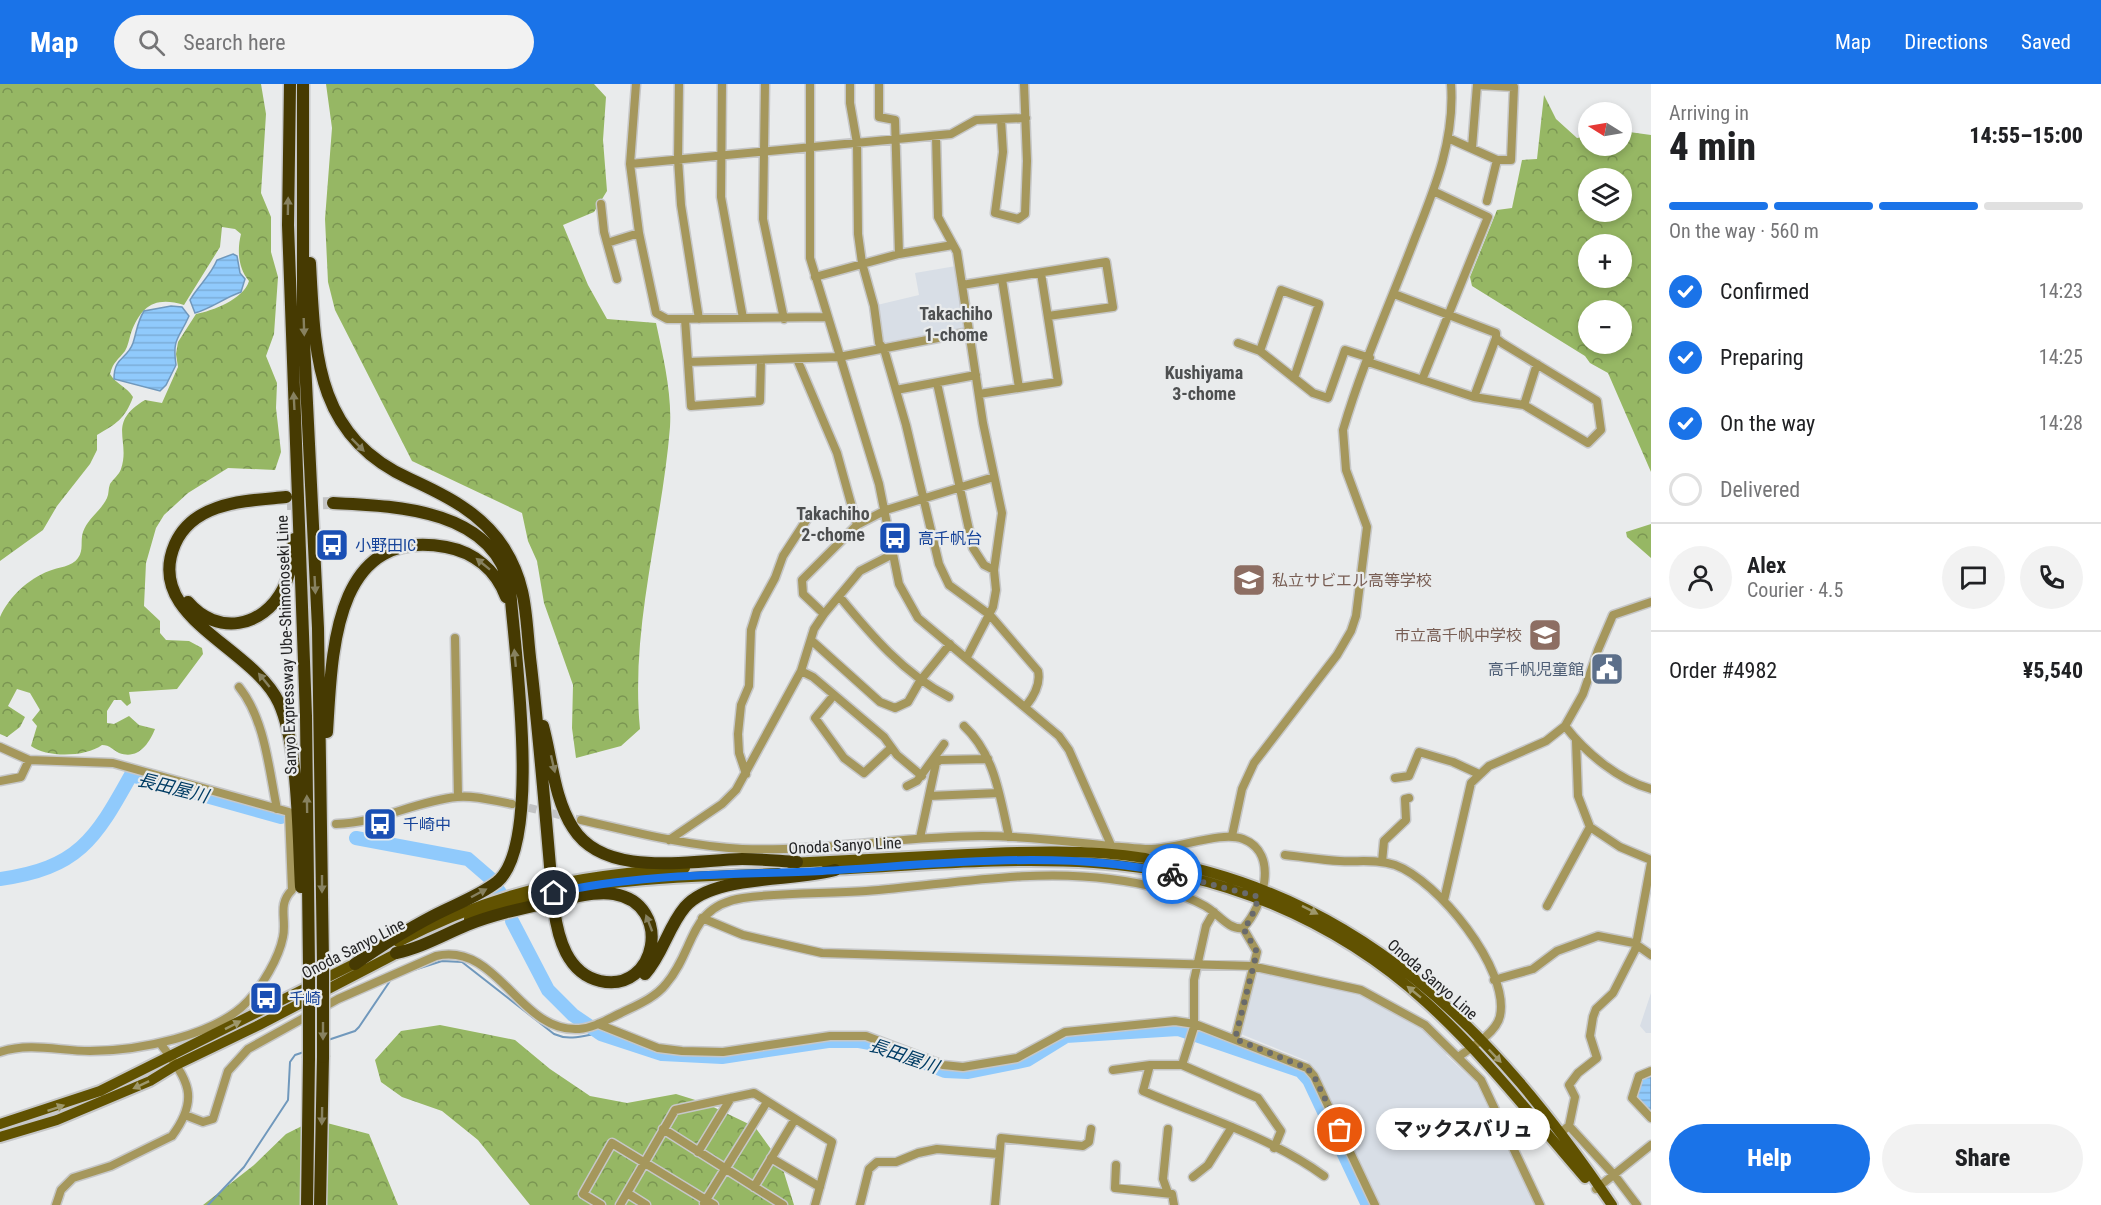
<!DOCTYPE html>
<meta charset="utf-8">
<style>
body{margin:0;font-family:"Roboto Condensed","Noto Sans JP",sans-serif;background:#f2f2f2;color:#202124;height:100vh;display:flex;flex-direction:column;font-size:22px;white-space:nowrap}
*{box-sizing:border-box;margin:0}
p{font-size:20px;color:#757577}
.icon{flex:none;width:33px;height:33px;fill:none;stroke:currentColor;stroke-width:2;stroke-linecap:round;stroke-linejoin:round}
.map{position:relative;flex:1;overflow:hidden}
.sheet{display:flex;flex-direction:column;background:#fff;width:450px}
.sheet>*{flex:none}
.needle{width:39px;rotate:281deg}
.buttons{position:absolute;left:1578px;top:18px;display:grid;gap:12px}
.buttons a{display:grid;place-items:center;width:54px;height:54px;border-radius:50%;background:#fff;box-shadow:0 3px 9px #0003;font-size:30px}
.pin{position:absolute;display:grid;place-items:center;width:51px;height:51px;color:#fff;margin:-26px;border:3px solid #fff;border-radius:50%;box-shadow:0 2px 6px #0007}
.courier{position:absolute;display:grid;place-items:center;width:60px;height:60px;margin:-30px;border:4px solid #1a73e8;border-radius:50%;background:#fff;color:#222;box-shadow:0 2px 8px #0007}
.bubble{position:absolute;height:42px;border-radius:21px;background:#fff;box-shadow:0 3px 9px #0003;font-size:20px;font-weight:800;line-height:42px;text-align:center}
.head em{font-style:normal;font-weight:800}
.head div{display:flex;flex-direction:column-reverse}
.head{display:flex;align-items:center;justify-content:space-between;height:102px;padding:0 18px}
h1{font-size:39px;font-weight:800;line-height:45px}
.bar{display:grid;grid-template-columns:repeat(4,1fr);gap:9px 6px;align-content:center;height:72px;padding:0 18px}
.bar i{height:8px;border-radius:4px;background:#e0e0e0}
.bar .selected{background:#1a73e8}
.bar p{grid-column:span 4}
.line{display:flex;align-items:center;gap:15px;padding:0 18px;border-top:2px solid #e0e0e0}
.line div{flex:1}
.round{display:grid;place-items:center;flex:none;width:63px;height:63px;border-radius:32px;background:#f2f2f2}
ol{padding:0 18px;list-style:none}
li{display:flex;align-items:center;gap:18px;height:66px}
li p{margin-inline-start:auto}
li .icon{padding:6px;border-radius:50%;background:#1a73e8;color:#fff;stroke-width:4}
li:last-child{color:#757577}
li i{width:33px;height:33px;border:3px solid #e0e0e0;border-radius:50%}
.primary-button{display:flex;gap:12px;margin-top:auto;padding:12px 18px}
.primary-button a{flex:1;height:69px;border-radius:36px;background:#1a73e8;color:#fff;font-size:24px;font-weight:800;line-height:69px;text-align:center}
.primary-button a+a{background:#f2f2f2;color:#202124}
header{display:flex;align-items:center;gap:36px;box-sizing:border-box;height:84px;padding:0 30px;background:#1a73e8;color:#fff}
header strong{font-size:28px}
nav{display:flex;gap:33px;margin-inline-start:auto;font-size:21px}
.search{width:420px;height:54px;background:#f2f2f2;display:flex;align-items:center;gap:15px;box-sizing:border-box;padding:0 21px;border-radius:33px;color:#757577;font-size:22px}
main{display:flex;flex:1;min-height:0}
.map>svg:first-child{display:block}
.built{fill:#d8dee6}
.forest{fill:url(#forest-crowns);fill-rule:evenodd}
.water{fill:url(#water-rules);stroke:#7098bc;stroke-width:1.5}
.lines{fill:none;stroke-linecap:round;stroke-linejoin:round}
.stream{stroke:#7098bc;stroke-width:2}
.river{stroke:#90cafc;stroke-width:14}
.minor-tunnel{stroke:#c2c3c4;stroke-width:8;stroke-dasharray:8 4;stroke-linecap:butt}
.highway-tunnel{stroke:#c2c3c4;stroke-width:12;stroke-dasharray:12 6;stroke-linecap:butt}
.minor-casing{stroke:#c6c7c8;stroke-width:11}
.major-casing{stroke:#c6c7c8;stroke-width:14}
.highway-casing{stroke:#c6c7c8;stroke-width:15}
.minor{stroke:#a5975c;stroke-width:8}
.major{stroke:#615201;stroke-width:10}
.highway{stroke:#463a02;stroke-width:12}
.highway-bridge-casing{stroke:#c6c7c8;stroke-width:15;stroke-linecap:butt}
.highway-bridge{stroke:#463a02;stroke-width:12}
.oneway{fill:#878160}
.oneway2{fill:#9e976b}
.done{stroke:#696a6b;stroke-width:6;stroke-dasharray:0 10.8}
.route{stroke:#1a73e8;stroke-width:8}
.labels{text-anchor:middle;stroke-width:4.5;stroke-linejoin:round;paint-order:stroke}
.transit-label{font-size:16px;fill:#164399;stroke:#e9ebec;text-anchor:start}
.education-label{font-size:16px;fill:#785e54;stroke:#e9ebec;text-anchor:start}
.street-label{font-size:16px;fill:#242425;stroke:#e9ebec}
.service-label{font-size:16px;fill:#4e5e75;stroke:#e9ebec;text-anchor:end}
.neighbourhood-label{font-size:18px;font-weight:bold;fill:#4d4f50;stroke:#e9ebec}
.water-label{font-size:18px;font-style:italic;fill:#013c64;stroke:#e9ebec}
</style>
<header>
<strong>Map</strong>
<div class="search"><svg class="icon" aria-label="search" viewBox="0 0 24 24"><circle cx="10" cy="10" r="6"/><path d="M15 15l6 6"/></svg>Search here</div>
<nav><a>Map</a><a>Directions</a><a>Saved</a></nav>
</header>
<main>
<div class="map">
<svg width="1651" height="1121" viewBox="0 0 1651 1121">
<defs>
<pattern id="forest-crowns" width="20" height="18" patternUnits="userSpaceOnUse" patternTransform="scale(1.5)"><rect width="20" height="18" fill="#96b764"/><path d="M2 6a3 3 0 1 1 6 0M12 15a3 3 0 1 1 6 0" fill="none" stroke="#7a9552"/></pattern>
<pattern id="water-rules" width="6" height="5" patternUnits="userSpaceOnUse" patternTransform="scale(1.5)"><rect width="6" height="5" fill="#90cafc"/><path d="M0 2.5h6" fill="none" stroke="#7cadd8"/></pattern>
</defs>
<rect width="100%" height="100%" fill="#e9ebec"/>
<path class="built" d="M956,182L963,244L882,259L877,221L919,211L915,189Z
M1255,879L1356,900L1423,934L1453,964L1446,971L1476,999L1536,1121H1379L1316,987L1307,977L1241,950Z
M1651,909V949H1646L1640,942Z"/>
<path class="forest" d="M0,0H261L266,30L261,109L271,133V168L278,193L274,250L266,272L277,299L276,324L281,368L275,386L228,384L188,409L164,431L156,444L146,479L144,522L160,537V549L166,556L189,557L202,564L203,570L177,605L129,608L131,619L127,622L121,616H114L107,627V639L114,640L129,632L139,641L155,645C149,660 138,676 119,669C113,666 110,661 102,661C86,673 47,674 31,662L37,642L32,636L40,626L30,609L17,605L8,622L25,633L20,643L7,653L0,650V533C9,513 28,495 49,487C58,483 72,483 78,474C84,466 80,457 83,448C88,434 101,427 107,414C109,410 108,405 110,400C113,395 119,391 121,385C131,356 106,339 145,316L162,319L178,283L176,270L178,258L196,230C212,227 244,215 249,197C238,184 237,166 241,150L235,145L222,143L220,163L184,221C155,212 141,222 131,249C129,255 128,262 125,267C118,276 113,278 110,290C116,300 127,303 133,313C125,335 116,340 97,351V366L90,380L57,422L43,446L0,477Z
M326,0H594L606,13L603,56L607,107L594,128L563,141L588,201L607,235L656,239C663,272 672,309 670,343C662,443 630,544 640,645L621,662L576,674L572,644L573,601L544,519L537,477L528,457L522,429L412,377L335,226L328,198L325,135L332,44Z
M1544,11L1556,35L1577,54L1588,52V62H1622V47L1651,51V388L1608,289L1590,279L1585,272L1472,202L1470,193L1497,126L1512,124L1522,76L1537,75ZM1622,94V128H1588V94ZM1588,160H1622V194H1588ZM1588,226H1622V260H1588Z
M1651,440V474L1627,453L1626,448Z
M440,941L515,956L550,985L590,1012L627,1019L676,1010L705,1019L755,1043L781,1079L794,1121H530L478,1056L442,1027L402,1013L381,998L375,976L401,947Z
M308,1039H327L369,1050L398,1121H203L254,1081L286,1050Z"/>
<path class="water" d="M233,170L237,172L240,189L245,195L241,208C224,214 212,224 195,229L190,216C198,202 211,191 217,176Z
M171,222L182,223L189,232C179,255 172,254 176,281L166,301L160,307L114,295C114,272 127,276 133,259C137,247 137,238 144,227Z
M1651,989V1028L1636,1013L1641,996Z"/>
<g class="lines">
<path class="stream" d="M414,886L442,877L462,878L554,950C572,958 583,950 601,950
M328,956L355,947L359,943L390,897
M208,1121L244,1083L288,1016L290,978L295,971L304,968"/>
<path class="river" d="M356,754L468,775L490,794L500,809
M0,795C78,784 95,756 131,691L281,733
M512,837L548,906L573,931L601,950L662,970L722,973L828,957H859L881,961L945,987L968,988L1027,976L1066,952L1178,945L1301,987L1309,996L1368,1121"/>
<path class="minor-tunnel" d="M517,721L581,736"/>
<path class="highway-tunnel" d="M287,420L333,419"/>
<defs>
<path id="minor" d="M636,0L630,80L639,149L656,229L667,235L826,233
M679,0L678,75L681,121L699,235
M722,0L721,113L743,234
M765,0L763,135L784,235
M810,0V174L879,400L899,500L918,534L1059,652L1069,666L1111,761
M850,0V19L857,59L858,150L862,179L874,222L879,259L884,265L906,341L939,480L949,501L990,531L1038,587C1041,600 1034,612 1026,622
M879,0V33L895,36L899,170
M1001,35L1003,68L995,129L1018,135L1025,130L1027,77L1024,0
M936,52L938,133L957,168L983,339L1002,429L994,486L996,506L993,523L967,573
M1448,54L1497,76L1487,117
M1472,64L1477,1L1514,3L1511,76H1497
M630,80L951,50L976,36L1026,34
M601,120L604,148L617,195
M607,159L639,149
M815,193L899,170L953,161
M1002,195L1019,304
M962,201L1106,178L1113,223L1048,232
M685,235L691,322L760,317L761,276
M1238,259L1260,267L1313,309L1328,314L1345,266L1370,274
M1260,267L1281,206L1319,220L1294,294
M797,275L837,369L857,441
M688,278L839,273L969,248
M1368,278L1474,313L1524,321L1588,359L1601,346L1597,317L1502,259L1496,254V249L1394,210
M1422,296L1488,133L1433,107
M937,299L973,464L984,481L994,486
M896,306L976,291
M979,310L1058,298L1041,189
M1474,313L1496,254
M1524,321L1537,280
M839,512C871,551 904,590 949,613
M824,530L803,510L802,496L857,441L886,426L994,393
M455,554L458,713
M811,556L880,618L895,624L908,618L920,597L950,560
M801,587L813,593L884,653L897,671L922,692
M239,603C265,635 269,686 277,725
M834,611L815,634L844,674L864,689L891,664
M964,642C995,671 1000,713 1009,753
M1565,642C1585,668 1618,696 1651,705
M1576,657L1578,712L1590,743L1620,763L1651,776
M0,663L29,676L113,679L289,728L292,806C277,821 287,835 283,853C279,874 262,902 248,917C216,952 137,967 90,967C59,967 31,958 0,968
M746,690L739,669L738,650L741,621L749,602L751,546L757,527L775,494L783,472L809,432
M1395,694L1409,692L1419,668L1453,678L1479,690
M0,697L21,693L29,676
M907,702L917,697L944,660
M929,712L999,709
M581,736C634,748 687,762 742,765C822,768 902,752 982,752C1037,752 1091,761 1145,765C1174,767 1220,746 1243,755C1280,769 1263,823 1243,844
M336,740C379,739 415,717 457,713C475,711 494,717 512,720
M1232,752L1242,705L1254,679L1337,571L1351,547L1356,532L1367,443L1346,386L1343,346C1362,281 1391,217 1415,154C1435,104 1455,55 1451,0
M920,754L936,679L940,676L988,675
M669,756L722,720L736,706L801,587L814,545L824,530L860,487L893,470
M1285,771C1304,773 1322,776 1340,777C1359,778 1377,775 1395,781C1437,796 1510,885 1500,932C1497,948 1471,964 1458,973
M1382,778L1384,757L1406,736L1405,715L1409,714
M1444,816L1471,699L1489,682L1546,657L1565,642L1583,610L1598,566L1613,531L1651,518
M1547,822L1590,743
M1214,828L1206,842L1194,896V943L1182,981H1150L1143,1007C1203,1033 1271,1053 1324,1092
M702,834L743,851L822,869L1251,882L1361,906L1425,941L1481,996L1540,1121
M1494,896L1533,885L1557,867L1598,852L1634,859L1651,871
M598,940L658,964L682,967L723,968L830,952H866L943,981L963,983L1017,974L1065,948L1175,937L1195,940L1307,984L1314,992L1375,1121
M1235,955L1257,868L1243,844
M1182,981L1258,1014L1281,1047L1274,1064
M1113,986L1150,981
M1651,987L1639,992L1632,1014L1651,1034
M185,1031L203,1038L213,1035L228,987L248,965L338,915L436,872C499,858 519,949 579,945C594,944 608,935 621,929C637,921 655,914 666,900C696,865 688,822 743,814C784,808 825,810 866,807C946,801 1030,784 1110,795C1143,799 1176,806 1205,822C1218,829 1228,846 1243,844
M1569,1042L1615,1092L1637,1121
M663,1045L783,1121
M1168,1045L1163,1095L1168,1109
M1560,1049L1569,1042L1575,1013L1569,1001L1578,989L1597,974L1590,952L1593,933L1596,925L1613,909L1635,866L1651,779
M698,1068L731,1014
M771,1074L820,1103
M1116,1081L1115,1104L1172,1110L1174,1121
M1193,1093L1208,1081L1232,1043
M754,1103L795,1035
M1596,1105L1651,1061
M627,1109L646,1121
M704,1119L767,1018
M56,1121L61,1106L73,1094L111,1082L172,1052C202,1012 186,994 160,959
M601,1121L583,1110L612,1059L714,1121
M620,1121L675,1026L754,1009L832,1058L815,1121
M860,1121L869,1085L877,1078H896L918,1069L937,1065L998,1070
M995,1121L1001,1054L1083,1062L1089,1058L1091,1045"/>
<path id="major" d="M790,779C849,776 908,773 968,770C1026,767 1087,765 1145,774C1360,808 1495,948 1612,1121
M826,786C915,782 1005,773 1094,779C1218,787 1335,835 1427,919C1485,972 1533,1034 1585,1094
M469,835C566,793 674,794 778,789
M398,858C497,807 574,791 685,784
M0,1040L100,1007L362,876
M0,1053L57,1036L150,997L176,981L259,941L403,866"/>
<path id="highway" d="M290,0L288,141L306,632L309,883
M303,0V237L318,544L323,878
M310,179C315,271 315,352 410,395C445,411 482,429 504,464C529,504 525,536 531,582C539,652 545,723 551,794
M286,413C247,417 194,417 175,460C143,534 253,562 279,619C299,663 298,753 301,803
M333,419C396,422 494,425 510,504C514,563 543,760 497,798C479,812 454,821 433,832C406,846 381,862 355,880
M188,518C217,552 263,544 283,505C291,490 293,471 294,455
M543,642C552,675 554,715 573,744C605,795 691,776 742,775C760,775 779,777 797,778
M327,648C332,572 332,442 446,463C474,468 496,486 506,513
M396,869C421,864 443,851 467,841C497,829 529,823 560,816C577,813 596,807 614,810C674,820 657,910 600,897C567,889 558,854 554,825
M645,890C663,870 668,843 685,823C713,790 794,798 835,786
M307,1121L309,974
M320,1121L323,973"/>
</defs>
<use href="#minor" class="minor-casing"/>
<use href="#major" class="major-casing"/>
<use href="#highway" class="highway-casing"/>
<use href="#minor" class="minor"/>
<use href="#major" class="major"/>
<use href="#highway" class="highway"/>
<defs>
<path id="highway-bridge" d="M544,796L548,827
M323,973V878
M309,974V883"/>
</defs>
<use href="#highway-bridge" class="highway-bridge-casing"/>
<use href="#highway-bridge" class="highway-bridge"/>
</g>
<defs><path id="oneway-solid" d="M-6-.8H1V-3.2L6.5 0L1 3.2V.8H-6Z" transform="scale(1.5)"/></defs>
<g class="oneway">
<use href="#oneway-solid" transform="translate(288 122) rotate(-89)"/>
<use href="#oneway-solid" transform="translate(304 243) rotate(88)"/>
<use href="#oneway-solid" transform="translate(294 317) rotate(-93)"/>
<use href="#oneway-solid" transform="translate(358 361) rotate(45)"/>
<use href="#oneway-solid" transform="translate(483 480) rotate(-141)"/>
<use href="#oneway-solid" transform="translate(315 501) rotate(87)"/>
<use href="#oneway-solid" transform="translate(515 574) rotate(-95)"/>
<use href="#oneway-solid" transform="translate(264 596) rotate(-129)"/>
<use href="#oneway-solid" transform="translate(553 680) rotate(77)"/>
<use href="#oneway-solid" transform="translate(307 720) rotate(-91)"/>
<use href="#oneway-solid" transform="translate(322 800) rotate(90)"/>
<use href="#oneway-solid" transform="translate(479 809) rotate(-28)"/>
<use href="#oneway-solid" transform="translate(649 839) rotate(-111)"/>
<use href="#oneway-solid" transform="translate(323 947) rotate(90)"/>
<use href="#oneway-solid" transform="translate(322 1032) rotate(91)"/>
</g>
<g class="oneway2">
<use href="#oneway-solid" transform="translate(1310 826) rotate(27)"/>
<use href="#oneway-solid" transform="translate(1414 908) rotate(-141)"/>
<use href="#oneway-solid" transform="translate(233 941) rotate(-27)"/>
<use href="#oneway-solid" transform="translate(1495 972) rotate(46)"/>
<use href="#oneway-solid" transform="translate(141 1001) rotate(155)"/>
<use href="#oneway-solid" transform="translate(56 1024) rotate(-19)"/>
</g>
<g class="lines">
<path class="done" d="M1172,790L1259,813L1250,837L1243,844L1257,868L1235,955L1307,984L1314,992L1340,1046"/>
<path class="route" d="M554,809C641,789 733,791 822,787C932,781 1065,764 1172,790"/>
</g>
<defs>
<symbol id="bus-square" viewBox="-11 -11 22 22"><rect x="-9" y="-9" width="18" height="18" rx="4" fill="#1a4fb4" stroke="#e9ebec"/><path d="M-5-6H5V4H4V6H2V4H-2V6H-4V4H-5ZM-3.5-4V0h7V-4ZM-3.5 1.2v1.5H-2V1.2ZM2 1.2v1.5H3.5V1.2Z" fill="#fff"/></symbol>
<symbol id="school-square" viewBox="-11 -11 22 22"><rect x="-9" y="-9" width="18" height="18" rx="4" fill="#8d6e63" stroke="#e9ebec"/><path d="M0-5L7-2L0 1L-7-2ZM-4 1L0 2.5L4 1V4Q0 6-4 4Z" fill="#fff"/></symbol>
<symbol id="civic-square" viewBox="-11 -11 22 22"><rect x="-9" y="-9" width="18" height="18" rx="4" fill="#5c6f8a" stroke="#e9ebec"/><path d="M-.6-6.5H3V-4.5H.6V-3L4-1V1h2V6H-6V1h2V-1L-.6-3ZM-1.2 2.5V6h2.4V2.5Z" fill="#fff"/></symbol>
</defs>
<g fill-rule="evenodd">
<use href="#bus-square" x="876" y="435" width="38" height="38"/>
<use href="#bus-square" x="313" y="442" width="38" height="38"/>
<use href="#school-square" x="1230" y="477" width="38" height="38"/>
<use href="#school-square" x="1526" y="532" width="38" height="38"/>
<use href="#civic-square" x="1588" y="566" width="38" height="38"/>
<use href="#bus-square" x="361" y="721" width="38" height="38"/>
<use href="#bus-square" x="247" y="895" width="38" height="38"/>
</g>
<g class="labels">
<g class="transit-label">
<text x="918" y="460">高千帆台</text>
<text x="355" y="467">小野田IC</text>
<text x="403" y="746">千崎中</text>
<text x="289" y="920">千崎</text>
</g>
<g class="education-label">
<text x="1272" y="502">私立サビエル高等学校</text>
<text x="1522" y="557" text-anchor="end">市立高千帆中学校</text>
</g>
<g class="street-label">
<text transform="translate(286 561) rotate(-92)" y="6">Sanyo Expressway Ube-Shimonoseki Line</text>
<text transform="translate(845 761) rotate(-3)" y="6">Onoda Sanyo Line</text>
<text transform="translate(353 864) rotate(-27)" y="6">Onoda Sanyo Line</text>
<text transform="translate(1433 895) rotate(41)" y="6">Onoda Sanyo Line</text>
</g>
<g class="service-label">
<text x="1584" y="591">高千帆児童館</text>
</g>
<g class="neighbourhood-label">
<text x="956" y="236">Takachiho<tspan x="956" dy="21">1-chome</tspan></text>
<text x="1204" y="295">Kushiyama<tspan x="1204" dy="21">3-chome</tspan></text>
<text x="833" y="436">Takachiho<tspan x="833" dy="21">2-chome</tspan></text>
</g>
<g class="water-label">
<text transform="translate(173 704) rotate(14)" y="6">長田屋川</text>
<text transform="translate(904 972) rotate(19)" y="6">長田屋川</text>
</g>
</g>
</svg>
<div class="buttons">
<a><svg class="needle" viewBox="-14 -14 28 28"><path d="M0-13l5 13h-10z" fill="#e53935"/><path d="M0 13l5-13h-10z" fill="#757577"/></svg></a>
<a><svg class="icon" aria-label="layers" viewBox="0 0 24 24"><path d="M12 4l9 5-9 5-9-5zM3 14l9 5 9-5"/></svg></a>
<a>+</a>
<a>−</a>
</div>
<div class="pin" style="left:1340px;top:1046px;background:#ea580c"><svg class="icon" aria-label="bag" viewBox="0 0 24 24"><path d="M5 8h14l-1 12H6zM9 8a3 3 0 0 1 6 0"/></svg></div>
<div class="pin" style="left:554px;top:809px;background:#1f2937"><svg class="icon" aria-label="home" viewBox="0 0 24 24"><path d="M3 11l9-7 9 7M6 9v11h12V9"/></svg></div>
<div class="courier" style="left:1172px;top:790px"><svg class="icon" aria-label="bike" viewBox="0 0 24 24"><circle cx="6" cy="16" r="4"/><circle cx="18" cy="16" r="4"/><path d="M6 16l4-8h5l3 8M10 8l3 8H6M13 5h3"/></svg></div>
<div class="bubble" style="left:1376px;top:1024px;width:174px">マックスバリュ</div>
</div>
<section class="sheet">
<div class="head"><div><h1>4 min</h1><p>Arriving in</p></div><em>14:55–15:00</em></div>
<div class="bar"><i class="selected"></i><i class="selected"></i><i class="selected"></i><i></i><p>On the way · 560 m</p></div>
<ol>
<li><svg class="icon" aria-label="check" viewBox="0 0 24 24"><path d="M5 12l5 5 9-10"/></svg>Confirmed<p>14:23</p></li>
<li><svg class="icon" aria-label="check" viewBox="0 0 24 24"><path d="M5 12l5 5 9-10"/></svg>Preparing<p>14:25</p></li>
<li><svg class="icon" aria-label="check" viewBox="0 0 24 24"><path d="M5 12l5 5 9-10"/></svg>On the way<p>14:28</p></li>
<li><i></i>Delivered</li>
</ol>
<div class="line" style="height:108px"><a class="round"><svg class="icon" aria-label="person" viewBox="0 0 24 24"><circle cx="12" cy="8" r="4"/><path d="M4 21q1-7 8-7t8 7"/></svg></a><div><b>Alex</b><p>Courier · 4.5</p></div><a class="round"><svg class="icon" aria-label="chat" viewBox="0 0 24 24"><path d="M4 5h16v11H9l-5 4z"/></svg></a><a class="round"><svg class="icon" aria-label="phone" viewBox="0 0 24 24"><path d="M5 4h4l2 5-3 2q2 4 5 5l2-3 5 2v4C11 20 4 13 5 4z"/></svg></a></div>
<div class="line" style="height:78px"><div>Order #4982</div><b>¥5,540</b></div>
<div class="primary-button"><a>Help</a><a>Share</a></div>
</section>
</main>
